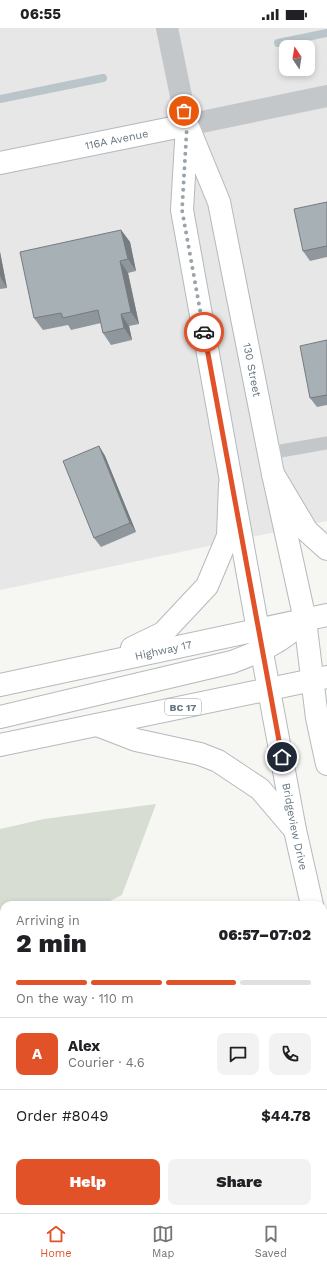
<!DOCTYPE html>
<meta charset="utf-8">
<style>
body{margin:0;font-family:"Work Sans",sans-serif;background:#f2f2f2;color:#202124;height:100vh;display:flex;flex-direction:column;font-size:15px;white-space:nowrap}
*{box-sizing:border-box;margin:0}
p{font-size:13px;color:#757577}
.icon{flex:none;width:22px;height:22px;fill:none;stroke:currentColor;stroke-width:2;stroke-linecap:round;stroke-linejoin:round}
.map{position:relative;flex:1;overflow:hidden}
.details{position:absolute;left:0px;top:873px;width:327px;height:312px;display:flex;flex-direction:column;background:#fff;border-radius:12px 12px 0 0;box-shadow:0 2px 6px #0003}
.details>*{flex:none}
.needle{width:26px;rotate:348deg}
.controls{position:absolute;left:279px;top:12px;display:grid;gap:8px}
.controls a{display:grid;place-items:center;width:36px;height:36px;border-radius:8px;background:#fff;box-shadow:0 2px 6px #0003;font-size:20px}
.pin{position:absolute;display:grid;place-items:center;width:34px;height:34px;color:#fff;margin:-17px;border:2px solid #fff;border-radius:50%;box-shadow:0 1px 4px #0007}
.courier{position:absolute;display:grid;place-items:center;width:40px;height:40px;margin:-20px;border:3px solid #e15228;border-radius:50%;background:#fff;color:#222;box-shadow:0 1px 5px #0007}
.head em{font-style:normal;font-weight:800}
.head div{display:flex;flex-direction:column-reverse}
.head{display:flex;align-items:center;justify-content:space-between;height:68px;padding:0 16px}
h1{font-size:26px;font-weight:800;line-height:30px}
.bar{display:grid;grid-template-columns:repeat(4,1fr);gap:6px 4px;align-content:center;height:48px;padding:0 16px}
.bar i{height:5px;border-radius:3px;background:#e0e0e0}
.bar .selected{background:#e15228}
.bar p{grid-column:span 4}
.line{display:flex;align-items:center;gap:10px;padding:0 16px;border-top:1px solid #e0e0e0}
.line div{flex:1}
.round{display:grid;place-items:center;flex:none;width:42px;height:42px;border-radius:8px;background:#f2f2f2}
.action{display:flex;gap:8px;margin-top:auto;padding:8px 16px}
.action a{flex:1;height:46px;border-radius:8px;background:#e15228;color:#fff;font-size:16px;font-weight:800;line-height:46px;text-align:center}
.action a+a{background:#f2f2f2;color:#202124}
.status{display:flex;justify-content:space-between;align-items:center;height:28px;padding:0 20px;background:#fff;direction:ltr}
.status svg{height:11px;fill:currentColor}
.tabs{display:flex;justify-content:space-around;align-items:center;height:56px;border-top:1px solid #e0e0e0;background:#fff;font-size:11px;color:#757577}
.tabs a{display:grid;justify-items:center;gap:2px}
.tabs .selected{color:#e15228}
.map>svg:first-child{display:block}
.built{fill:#e6e7e6;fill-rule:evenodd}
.green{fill:#d7ddd3}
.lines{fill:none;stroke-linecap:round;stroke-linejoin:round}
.stream{stroke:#b9c5c8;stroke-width:8}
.secondary-casing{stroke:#b3b9bd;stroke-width:24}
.primary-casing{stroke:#b6babe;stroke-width:24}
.highway-casing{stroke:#b6b9bc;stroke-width:24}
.lane{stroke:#c3c7ca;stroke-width:13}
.street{stroke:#c3c7ca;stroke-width:22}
.secondary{stroke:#fff;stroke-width:22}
.primary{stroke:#fff;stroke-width:22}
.highway{stroke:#fff;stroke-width:22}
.wall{fill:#90979c}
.shaded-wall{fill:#757b7f}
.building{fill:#a7b0b5;stroke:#757b7f}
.done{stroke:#98a3aa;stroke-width:4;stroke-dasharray:0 7.2}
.route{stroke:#e15228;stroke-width:5}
.labels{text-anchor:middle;stroke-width:4;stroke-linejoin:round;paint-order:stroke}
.shield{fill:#fff;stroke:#939fa8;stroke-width:1}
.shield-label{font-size:10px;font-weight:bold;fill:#657683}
.street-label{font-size:11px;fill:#657683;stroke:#fff}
</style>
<div class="status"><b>06:55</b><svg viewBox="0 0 49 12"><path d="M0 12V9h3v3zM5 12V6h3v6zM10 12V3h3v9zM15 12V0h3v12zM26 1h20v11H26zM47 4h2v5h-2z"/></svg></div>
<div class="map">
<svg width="327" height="1185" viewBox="0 0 327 1185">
<rect width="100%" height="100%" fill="#f6f6f2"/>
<path class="built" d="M0,0H327V493L0,562ZM286,19H308V41H286Z
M323,1058L327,1070V1185H0V1123H4V1181H323Z"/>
<path class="green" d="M156,776L122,867L102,877H4V912L0,913V801L44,791Z"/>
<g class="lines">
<path class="stream" d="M278,15L327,5
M0,71L103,50"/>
<defs>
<g id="secondary">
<path d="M187,97L182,182L258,602"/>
<path id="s1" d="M189,101L219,174L273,446L305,592"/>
<path id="s2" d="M0,135L187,97"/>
</g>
<g id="primary">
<path d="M305,592L317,690L327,736"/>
<path id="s3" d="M258,603L295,802L312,877"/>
<path d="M323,927L327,945"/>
</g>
<g id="highway">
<path d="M273,446L307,503L327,521"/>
<path d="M132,620L163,605L207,558L228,508L230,456"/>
<path id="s4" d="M0,657L327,587"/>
<path d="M0,689L232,634C259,624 282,614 302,594"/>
<path d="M97,697L136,712L200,726L218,733L260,761L295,802"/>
<path d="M0,717L327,649"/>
</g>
</defs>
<use href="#secondary" class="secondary-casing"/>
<use href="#primary" class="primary-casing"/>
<use href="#highway" class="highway-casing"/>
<path class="lane" d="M269,425L327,415"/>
<path class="street" d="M167,0L187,97L327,68
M0,936H4"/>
<use href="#secondary" class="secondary"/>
<use href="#primary" class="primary"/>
<use href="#highway" class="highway"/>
</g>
<path class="wall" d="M327,174V229L310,233L303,223Z
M121,202L130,214L136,243L128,245L139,296L129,298L132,312L111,317L103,305L101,295L71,302L68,297L43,302L34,290Z
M0,224L7,260L0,261Z
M327,312V377L317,379L310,370Z
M99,418L105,428L136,504L101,519L94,510Z"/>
<path class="shaded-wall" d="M121,202L130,214L136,243L128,231Z
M0,224L7,260L1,250L0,247Z
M120,233L128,245L139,296L131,284Z
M121,286L129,298L132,312L124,300Z
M99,418L105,428L136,504L130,495Z
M53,1181H59L60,1185H54Z
M273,1181H280L281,1185H274Z"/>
<path class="building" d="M327,174V218L303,223L294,181Z
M121,202L128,231L120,233L131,284L121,286L124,300L103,305L98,282L63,290L61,285L34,290L20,224Z
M327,312V367L310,370L300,318Z
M99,418L130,495L94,510L63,433Z
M4,1174V1181H53L54,1185H0V1175Z
M155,1181H273L274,1185H156Z"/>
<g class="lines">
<path class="done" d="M184,83L187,97L182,182L204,304"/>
<path class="route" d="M204,304L282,729"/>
</g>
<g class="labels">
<rect class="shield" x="165" y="671" width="36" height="16" rx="3"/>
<g class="shield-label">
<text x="183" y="683">BC 17</text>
</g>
<g class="street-label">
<text dy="4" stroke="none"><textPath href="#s2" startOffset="119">116A Avenue</textPath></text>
<text dy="4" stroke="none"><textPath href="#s1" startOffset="250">130 Street</textPath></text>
<text dy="4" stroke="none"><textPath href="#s4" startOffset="167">Highway 17</textPath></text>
<text dy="4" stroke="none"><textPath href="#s3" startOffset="199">Bridgeview Drive</textPath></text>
</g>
</g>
</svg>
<div class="controls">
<a><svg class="needle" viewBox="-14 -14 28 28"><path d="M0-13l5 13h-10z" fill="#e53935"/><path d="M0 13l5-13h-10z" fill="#757577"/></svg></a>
</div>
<div class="pin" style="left:184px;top:83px;background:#ea580c"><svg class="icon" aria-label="bag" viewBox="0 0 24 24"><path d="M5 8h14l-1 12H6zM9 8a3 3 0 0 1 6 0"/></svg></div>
<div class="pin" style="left:282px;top:729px;background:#1f2937"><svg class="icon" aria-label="home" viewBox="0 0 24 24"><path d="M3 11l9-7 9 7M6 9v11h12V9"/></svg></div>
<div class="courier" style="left:204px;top:304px"><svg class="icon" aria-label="car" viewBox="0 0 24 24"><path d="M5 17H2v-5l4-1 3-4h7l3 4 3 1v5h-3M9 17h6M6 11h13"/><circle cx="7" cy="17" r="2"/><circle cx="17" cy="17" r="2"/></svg></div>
<section class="details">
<div class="head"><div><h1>2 min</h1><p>Arriving in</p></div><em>06:57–07:02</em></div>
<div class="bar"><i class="selected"></i><i class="selected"></i><i class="selected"></i><i></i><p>On the way · 110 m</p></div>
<div class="line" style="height:72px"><b class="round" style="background:#e15228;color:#fff">A</b><div><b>Alex</b><p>Courier · 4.6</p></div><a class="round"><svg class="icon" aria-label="chat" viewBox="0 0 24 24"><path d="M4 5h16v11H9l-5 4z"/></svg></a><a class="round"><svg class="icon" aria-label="phone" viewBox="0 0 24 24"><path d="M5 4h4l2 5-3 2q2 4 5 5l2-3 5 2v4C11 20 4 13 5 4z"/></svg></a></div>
<div class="line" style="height:52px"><div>Order #8049</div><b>$44.78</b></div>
<div class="action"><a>Help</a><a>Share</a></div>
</section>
</div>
<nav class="tabs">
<a class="selected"><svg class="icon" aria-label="home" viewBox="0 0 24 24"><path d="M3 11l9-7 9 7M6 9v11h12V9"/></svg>Home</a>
<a><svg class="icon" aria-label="map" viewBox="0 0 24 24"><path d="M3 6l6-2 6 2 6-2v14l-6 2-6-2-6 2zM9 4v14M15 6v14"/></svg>Map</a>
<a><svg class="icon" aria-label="saved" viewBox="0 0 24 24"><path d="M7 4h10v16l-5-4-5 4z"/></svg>Saved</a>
</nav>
